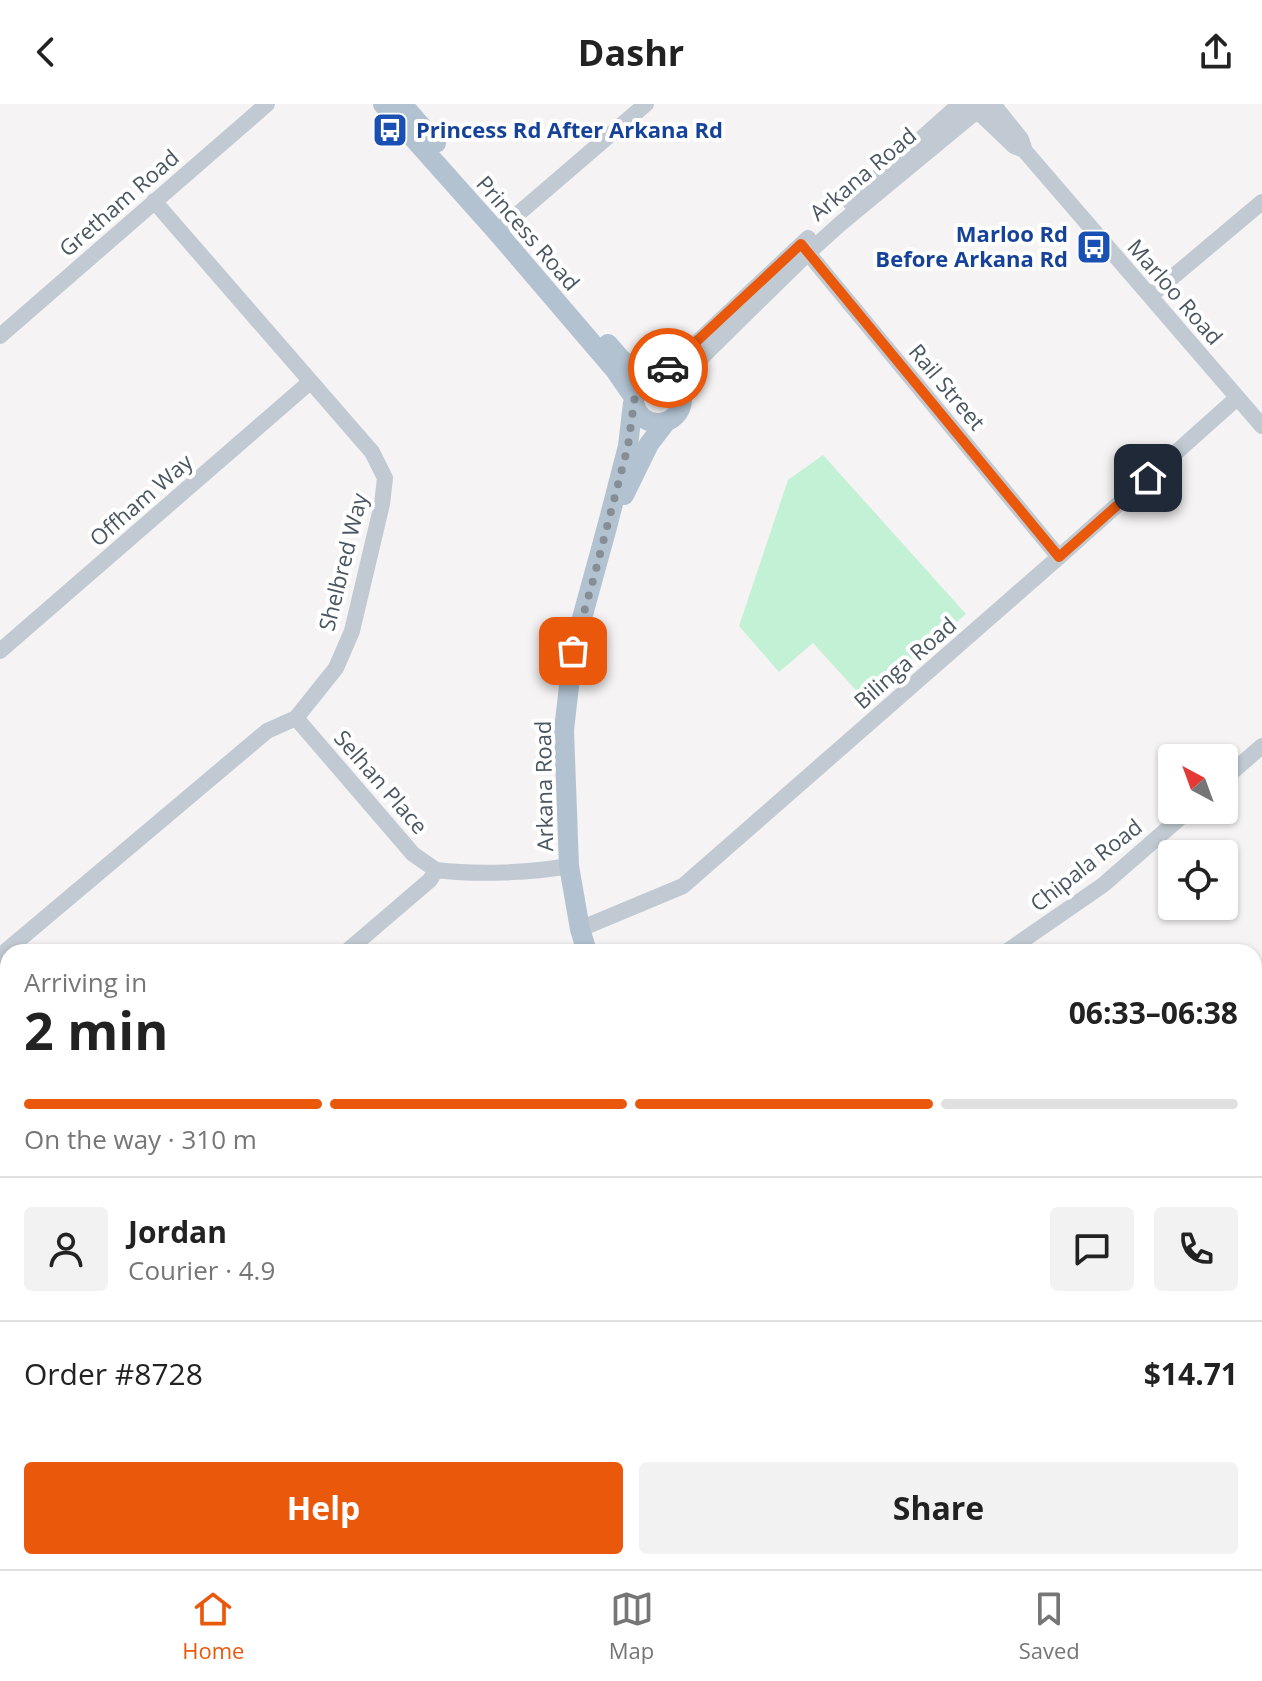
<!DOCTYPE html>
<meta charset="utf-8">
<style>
body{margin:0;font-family:"Open Sans",sans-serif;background:#f2f2f2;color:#222;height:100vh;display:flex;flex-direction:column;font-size:30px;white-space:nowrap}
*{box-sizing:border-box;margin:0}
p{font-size:26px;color:#767676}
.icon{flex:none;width:44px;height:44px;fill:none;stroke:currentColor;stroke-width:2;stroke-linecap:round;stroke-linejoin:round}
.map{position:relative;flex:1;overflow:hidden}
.details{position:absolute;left:0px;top:840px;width:1262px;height:626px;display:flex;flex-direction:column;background:#fff;border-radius:24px 24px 0 0;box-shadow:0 2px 6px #0004}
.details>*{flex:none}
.needle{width:52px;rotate:319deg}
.controls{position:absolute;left:1158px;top:640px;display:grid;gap:16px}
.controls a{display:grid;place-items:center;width:80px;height:80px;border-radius:8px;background:#fff;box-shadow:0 2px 6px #0004;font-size:40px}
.pin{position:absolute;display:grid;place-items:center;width:68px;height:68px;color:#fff;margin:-34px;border-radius:16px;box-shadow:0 4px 12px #0006}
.courier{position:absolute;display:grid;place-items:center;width:80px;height:80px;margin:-40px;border:6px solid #ea580c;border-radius:50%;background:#fff;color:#222;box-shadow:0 2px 10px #0007}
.summary em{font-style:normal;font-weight:700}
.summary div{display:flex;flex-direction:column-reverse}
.summary{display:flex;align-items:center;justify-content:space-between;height:136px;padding:0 24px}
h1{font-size:52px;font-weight:700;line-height:60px}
.bar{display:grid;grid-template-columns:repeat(4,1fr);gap:12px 8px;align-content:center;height:96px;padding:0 24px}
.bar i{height:10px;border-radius:6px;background:#e0e0e0}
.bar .selected{background:#ea580c}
.bar p{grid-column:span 4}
.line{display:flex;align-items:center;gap:20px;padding:0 24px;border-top:2px solid #e0e0e0}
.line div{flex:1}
.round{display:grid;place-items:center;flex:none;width:84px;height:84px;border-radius:8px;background:#f2f2f2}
.action{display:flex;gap:16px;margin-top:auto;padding:16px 24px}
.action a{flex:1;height:92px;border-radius:8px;background:#ea580c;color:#fff;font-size:32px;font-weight:700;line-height:92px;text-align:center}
.action a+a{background:#f2f2f2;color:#222}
header{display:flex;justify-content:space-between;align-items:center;height:104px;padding:0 24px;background:#fff;font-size:36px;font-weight:700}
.tabs{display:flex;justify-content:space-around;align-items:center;height:112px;border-top:2px solid #e0e0e0;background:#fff;font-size:22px;color:#767676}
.tabs a{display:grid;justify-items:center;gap:4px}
.tabs .selected{color:#ea580c}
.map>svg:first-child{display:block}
.green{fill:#c3f1d5}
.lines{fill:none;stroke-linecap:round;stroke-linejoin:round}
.highway-casing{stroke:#7690ad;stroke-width:24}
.minor{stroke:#c1cad2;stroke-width:16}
.major{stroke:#b3c2d1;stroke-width:20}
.highway{stroke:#8ba5c1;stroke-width:22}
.done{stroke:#868d94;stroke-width:8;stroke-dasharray:0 14.4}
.route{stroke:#ea580c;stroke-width:10}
.labels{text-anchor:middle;stroke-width:8;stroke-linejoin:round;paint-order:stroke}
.transit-label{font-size:22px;font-weight:bold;fill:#164399;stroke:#fff;text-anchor:start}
.street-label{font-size:22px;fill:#4a5661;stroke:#fff}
</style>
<header><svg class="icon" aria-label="back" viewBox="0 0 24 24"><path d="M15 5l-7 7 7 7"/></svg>Dashr<svg class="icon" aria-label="share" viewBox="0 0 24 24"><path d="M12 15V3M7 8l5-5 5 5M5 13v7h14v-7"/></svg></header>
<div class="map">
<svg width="1262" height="1465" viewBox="0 0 1262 1465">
<rect width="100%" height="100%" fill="#f5f3f3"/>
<path class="green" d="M823,351L966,510L864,595L813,539L779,568L739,522L788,376Z
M493,1458H592L589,1465H505Z"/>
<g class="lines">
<defs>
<path id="highway" d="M0,1444L8,1449
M24,1458L35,1465"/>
</defs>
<use href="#highway" class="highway-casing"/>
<path class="minor" d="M970,0L1014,42L1024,46L1262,322
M993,0L1021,35L1024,44
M850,98L960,0
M497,128L646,0
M803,143L1059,453
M1150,192L1262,98
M0,232L267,0
M659,271L675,259L808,134
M681,287L703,252L808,149L840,120L984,1
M0,547L310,278
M296,614L413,750L436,766
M1224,675L1262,642
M580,825L683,782L1059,453L1237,294
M346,848L430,776L436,766C477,771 529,769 569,762
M1006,848L1103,781L1189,706
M0,852L267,627L296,614L336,564L352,527L382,400L385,374L372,348L154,97
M1254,987L1262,980
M0,1147L8,1140
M0,1180L8,1185
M1254,1291L1262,1284
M1254,1372L1262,1381
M465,1458L477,1465
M959,1458L1006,1465
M609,1465L613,1458"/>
<path class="major" d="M383,0L497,128L615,266L633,292
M402,0L436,39
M608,240L622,256L649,272
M634 295a24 24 0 1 1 48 0a24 24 0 1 1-48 0Z
M624,391L649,340L666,318
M587,848L580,825L569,762L564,626L573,547L607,423L628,342L633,299
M0,1462L3,1465
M863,1465L864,1458"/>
<use href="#highway" class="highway"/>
</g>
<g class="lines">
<path class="done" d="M573,547L594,473L628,342L636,284C645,272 656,272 668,264"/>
<path class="route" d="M668,264L801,140L1059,453L1148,374"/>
</g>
<defs>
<symbol id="bus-square" viewBox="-11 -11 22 22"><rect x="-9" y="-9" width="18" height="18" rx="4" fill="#1a4fb4" stroke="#fff"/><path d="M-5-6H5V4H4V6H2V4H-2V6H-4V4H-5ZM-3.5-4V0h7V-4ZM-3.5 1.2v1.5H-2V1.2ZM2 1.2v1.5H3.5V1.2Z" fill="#fff"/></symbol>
</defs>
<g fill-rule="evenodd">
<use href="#bus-square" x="370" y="6" width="40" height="40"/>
<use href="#bus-square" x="1074" y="123" width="40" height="40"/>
</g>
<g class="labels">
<g class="transit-label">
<text x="416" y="34">Princess Rd After Arkana Rd</text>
<text x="1068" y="138" text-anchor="end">Marloo Rd<tspan x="1068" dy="25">Before Arkana Rd</tspan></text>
</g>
<g class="street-label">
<text transform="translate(863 70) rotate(-40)" y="8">Arkana Road</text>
<text transform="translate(119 99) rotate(-41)" y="8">Gretham Road</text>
<text transform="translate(528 129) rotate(49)" y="8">Princess Road</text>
<text transform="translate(1175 188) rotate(49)" y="8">Marloo Road</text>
<text transform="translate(947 283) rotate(50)" y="8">Rail Street</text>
<text transform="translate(141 396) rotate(-41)" y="8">Offham Way</text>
<text transform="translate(343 458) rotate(-76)" y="8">Shelbred Way</text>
<text transform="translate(905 559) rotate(-41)" y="8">Bilinga Road</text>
<text transform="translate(381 678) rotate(49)" y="8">Selhan Place</text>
<text transform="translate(544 682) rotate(-91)" y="8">Arkana Road</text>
<text transform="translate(1086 761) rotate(-38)" y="8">Chipala Road</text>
</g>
</g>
</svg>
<div class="controls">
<a><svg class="needle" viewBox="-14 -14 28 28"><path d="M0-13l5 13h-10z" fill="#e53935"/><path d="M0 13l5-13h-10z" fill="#767676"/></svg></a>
<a><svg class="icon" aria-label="locate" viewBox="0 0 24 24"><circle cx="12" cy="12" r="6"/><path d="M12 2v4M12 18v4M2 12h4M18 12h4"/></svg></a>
</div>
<div class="pin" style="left:573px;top:547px;background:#ea580c"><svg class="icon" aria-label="bag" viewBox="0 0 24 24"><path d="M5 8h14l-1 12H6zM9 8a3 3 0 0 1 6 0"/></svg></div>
<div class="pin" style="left:1148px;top:374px;background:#1f2937"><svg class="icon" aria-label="home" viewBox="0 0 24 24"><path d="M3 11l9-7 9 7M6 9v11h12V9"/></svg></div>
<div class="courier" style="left:668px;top:264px"><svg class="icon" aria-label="car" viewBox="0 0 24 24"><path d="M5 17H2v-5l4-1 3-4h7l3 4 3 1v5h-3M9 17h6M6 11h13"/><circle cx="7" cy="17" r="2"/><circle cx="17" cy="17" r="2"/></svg></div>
<section class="details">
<div class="summary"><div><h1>2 min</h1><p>Arriving in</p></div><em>06:33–06:38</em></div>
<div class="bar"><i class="selected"></i><i class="selected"></i><i class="selected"></i><i></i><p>On the way · 310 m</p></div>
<div class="line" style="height:144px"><a class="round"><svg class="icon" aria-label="person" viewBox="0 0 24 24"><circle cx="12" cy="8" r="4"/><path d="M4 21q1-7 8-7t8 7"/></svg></a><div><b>Jordan</b><p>Courier · 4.9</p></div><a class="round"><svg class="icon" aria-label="chat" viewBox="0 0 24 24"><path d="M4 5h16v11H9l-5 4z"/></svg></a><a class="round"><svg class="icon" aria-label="phone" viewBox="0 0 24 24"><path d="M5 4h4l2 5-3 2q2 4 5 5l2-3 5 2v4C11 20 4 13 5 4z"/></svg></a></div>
<div class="line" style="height:104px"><div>Order #8728</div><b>$14.71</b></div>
<div class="action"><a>Help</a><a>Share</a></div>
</section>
</div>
<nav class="tabs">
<a class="selected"><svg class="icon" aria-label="home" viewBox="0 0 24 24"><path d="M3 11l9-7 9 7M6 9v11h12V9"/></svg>Home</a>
<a><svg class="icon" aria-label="map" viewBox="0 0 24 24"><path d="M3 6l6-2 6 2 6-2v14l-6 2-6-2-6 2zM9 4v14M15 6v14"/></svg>Map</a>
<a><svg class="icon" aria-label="saved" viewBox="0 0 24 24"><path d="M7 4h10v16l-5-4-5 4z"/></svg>Saved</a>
</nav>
